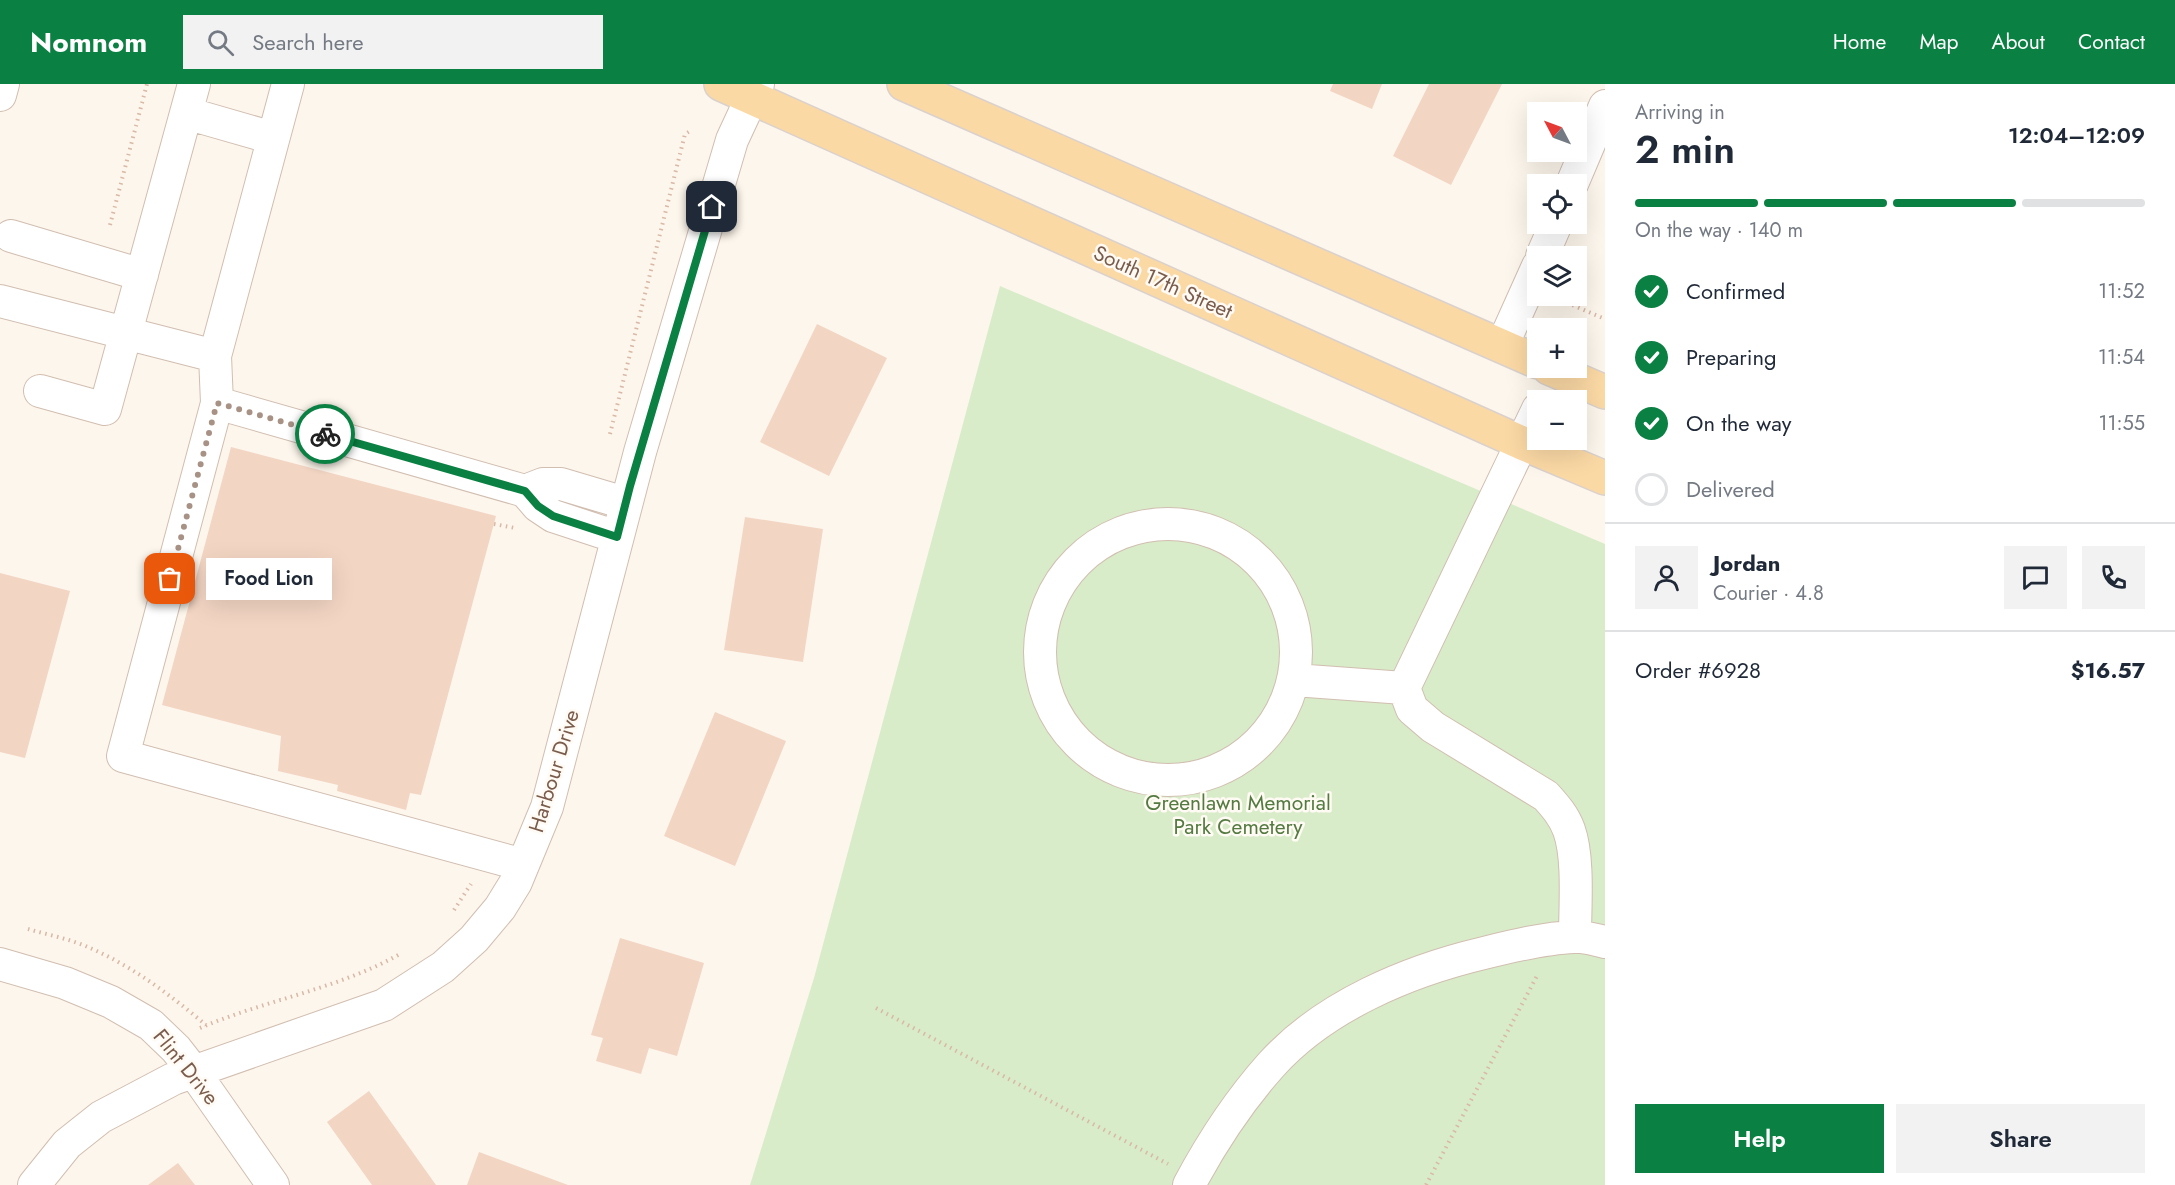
<!DOCTYPE html>
<meta charset="utf-8">
<style>
body{margin:0;font-family:Jost,sans-serif;background:#f2f2f3;color:#1f2937;height:100vh;display:flex;flex-direction:column;font-size:22px;white-space:nowrap}
*{box-sizing:border-box;margin:0}
p{font-size:20px;color:#747a83}
.icon{flex:none;width:33px;height:33px;fill:none;stroke:currentColor;stroke-width:2;stroke-linecap:round;stroke-linejoin:round}
.map{position:relative;flex:1;overflow:hidden}
.side{display:flex;flex-direction:column;background:#fff;width:570px}
.side>*{flex:none}
.needle{width:39px;rotate:311deg}
.controls{position:absolute;left:1527px;top:18px;display:grid;gap:12px}
.controls a{display:grid;place-items:center;width:60px;height:60px;border-radius:0px;background:#fff;box-shadow:0 6px 24px #0002;font-size:30px}
.pin{position:absolute;display:grid;place-items:center;width:51px;height:51px;color:#fff;margin:-26px;border-radius:12px;box-shadow:0 3px 9px #0006}
.courier{position:absolute;display:grid;place-items:center;width:60px;height:60px;margin:-30px;border:4px solid #0b8043;border-radius:50%;background:#fff;color:#222;box-shadow:0 2px 8px #0007}
.bubble{position:absolute;height:42px;border-radius:0px;background:#fff;box-shadow:0 6px 24px #0002;font-size:20px;font-weight:600;line-height:42px;text-align:center}
.summary em{font-style:normal;font-weight:600}
.summary div{display:flex;flex-direction:column-reverse}
.summary{display:flex;align-items:center;justify-content:space-between;height:102px;padding:0 30px}
h1{font-size:39px;font-weight:600;line-height:45px}
.bar{display:grid;grid-template-columns:repeat(4,1fr);gap:9px 6px;align-content:center;height:72px;padding:0 30px}
.bar i{height:8px;border-radius:4px;background:#e0e1e3}
.bar .on{background:#0b8043}
.bar p{grid-column:span 4}
.line{display:flex;align-items:center;gap:15px;padding:0 30px;border-top:2px solid #e0e1e3}
.line div{flex:1}
.round{display:grid;place-items:center;flex:none;width:63px;height:63px;border-radius:0px;background:#f2f2f3}
ol{padding:0 30px;list-style:none}
li{display:flex;align-items:center;gap:18px;height:66px}
li p{margin-inline-start:auto}
li .icon{padding:6px;border-radius:50%;background:#0b8043;color:#fff;stroke-width:4}
li:last-child{color:#747a83}
li i{width:33px;height:33px;border:3px solid #e0e1e3;border-radius:50%}
.button{display:flex;gap:12px;margin-top:auto;padding:12px 30px}
.button a{flex:1;height:69px;border-radius:0px;background:#0b8043;color:#fff;font-size:24px;font-weight:600;line-height:69px;text-align:center}
.button a+a{background:#f2f2f3;color:#1f2937}
header{display:flex;align-items:center;gap:36px;box-sizing:border-box;height:84px;padding:0 30px;background:#0b8043;color:#fff}
header strong{font-size:28px}
nav{display:flex;gap:33px;margin-inline-start:auto;font-size:21px}
.search{width:420px;height:54px;background:#f2f2f3;display:flex;align-items:center;gap:15px;box-sizing:border-box;padding:0 21px;border-radius:0px;color:#747a83;font-size:22px}
main{display:flex;flex:1;min-height:0}
.map>svg:first-child{display:block}
.green{fill:#d8ecc9}
.building{fill:#f3d5c3}
.lines{fill:none;stroke-linecap:round;stroke-linejoin:round}
.minor-casing{stroke:#d1beb0;stroke-width:34}
.major-casing{stroke:#dad1cd;stroke-width:36}
.path{stroke:#d9b8a5;stroke-width:4;stroke-dasharray:1.5 4.5;stroke-linecap:butt}
.minor{stroke:#fff;stroke-width:32}
.major{stroke:#fbd9a5;stroke-width:33}
.done{stroke:#a89285;stroke-width:6;stroke-dasharray:0 10.8}
.route{stroke:#0b8043;stroke-width:8}
.labels{text-anchor:middle;stroke-width:5;stroke-linejoin:round;paint-order:stroke}
.street-label{font-size:21px;fill:#7a5c4d;stroke:#fffaf3}
.park-label{font-size:21px;fill:#537a41;stroke:#fffaf3}
</style>
<header>
<strong>Nomnom</strong>
<div class="search"><svg class="icon" aria-label="search" viewBox="0 0 24 24"><circle cx="10" cy="10" r="6"/><path d="M15 15l6 6"/></svg>Search here</div>
<nav><a>Home</a><a>Map</a><a>About</a><a>Contact</a></nav>
</header>
<main>
<div class="map">
<svg width="1605" height="1101" viewBox="0 0 1605 1101">
<rect width="100%" height="100%" fill="#fdf6ec"/>
<path class="green" d="M1000,202L1605,460V1101H750L814,894Z"/>
<path class="building" d="M1333,0H1382L1372,25L1330,7Z
M1429,0H1502L1451,101L1393,72Z
M817,240L887,274L829,392L760,358Z
M231,363L496,432L421,711L410,709L406,726L337,707L338,701L278,687L281,652L162,621Z
M745,433L823,445L803,578L724,566Z
M0,489L70,507L25,674L0,668Z
M715,628L786,657L735,782L664,752Z
M620,854L704,879L677,972L649,964L641,990L596,977L603,954L591,951Z
M369,1007L436,1101H372L327,1038Z
M479,1068L568,1101H467Z
M178,1079L195,1101H148Z"/>
<g class="lines">
<defs>
<path id="minor" d="M288,0L215,272L217,319L525,407L538,422L553,432L617,453
M0,11L3,0
M186,29L273,54
M1572,100L1605,22
M11,152L142,191
M1542,172L1556,140
M0,217L215,272
M1502,262L1538,182
M40,307L105,325L194,0
M217,319L123,672L523,781
M1538,325L1404,604L1412,625L1433,643L1546,712C1555,722 1564,732 1569,746C1579,774 1575,822 1575,853
M525,407L543,400H561L625,419
M1040 568a128 128 0 1 1 256 0a128 128 0 1 1-256 0Z
M1294,596L1404,604
M0,880L65,899L111,918L151,941L176,965L194,988L273,1101
M34,1101L67,1060L101,1033L173,995L384,921L443,883L474,855L500,824L516,798L547,723L640,368L732,56L758,0
M1189,1101C1212,1058 1238,1018 1271,981C1324,922 1408,887 1484,869C1512,862 1545,854 1574,853C1584,852 1595,856 1605,858"/>
<path id="major" d="M721,0L1522,359L1605,394
M904,0L1538,278
M1549,284L1605,308"/>
</defs>
<use href="#minor" class="minor-casing"/>
<use href="#major" class="major-casing"/>
<path class="path" d="M110,141L147,0
M1556,214L1605,235
M610,350L685,50L692,46
M494,440L515,444
M454,826L471,800
M28,845C48,851 71,855 90,864C134,883 170,911 206,941
M876,924L1168,1080
M200,944C265,916 338,905 400,870
M1426,1101L1538,890"/>
<use href="#minor" class="minor"/>
<use href="#major" class="major"/>
</g>
<g class="lines">
<path class="done" d="M170,495L217,319L325,350"/>
<path class="route" d="M325,350L525,407L538,422L553,432L617,453L630,402L712,123"/>
</g>
<g class="labels">
<g class="street-label">
<text transform="translate(1163 198) rotate(24)" y="7">South 17th Street</text>
<text transform="translate(554 687) rotate(-73)" y="7">Harbour Drive</text>
<text transform="translate(186 983) rotate(51)" y="7">Flint Drive</text>
</g>
<g class="park-label">
<text x="1238" y="726">Greenlawn Memorial<tspan x="1238" dy="24">Park Cemetery</tspan></text>
</g>
</g>
</svg>
<div class="controls">
<a><svg class="needle" viewBox="-14 -14 28 28"><path d="M0-13l5 13h-10z" fill="#e53935"/><path d="M0 13l5-13h-10z" fill="#747a83"/></svg></a>
<a><svg class="icon" aria-label="locate" viewBox="0 0 24 24"><circle cx="12" cy="12" r="6"/><path d="M12 2v4M12 18v4M2 12h4M18 12h4"/></svg></a>
<a><svg class="icon" aria-label="layers" viewBox="0 0 24 24"><path d="M12 4l9 5-9 5-9-5zM3 14l9 5 9-5"/></svg></a>
<a>+</a>
<a>−</a>
</div>
<div class="pin" style="left:170px;top:495px;background:#ea580c"><svg class="icon" aria-label="bag" viewBox="0 0 24 24"><path d="M5 8h14l-1 12H6zM9 8a3 3 0 0 1 6 0"/></svg></div>
<div class="pin" style="left:712px;top:123px;background:#1f2937"><svg class="icon" aria-label="home" viewBox="0 0 24 24"><path d="M3 11l9-7 9 7M6 9v11h12V9"/></svg></div>
<div class="courier" style="left:325px;top:350px"><svg class="icon" aria-label="bike" viewBox="0 0 24 24"><circle cx="6" cy="16" r="4"/><circle cx="18" cy="16" r="4"/><path d="M6 16l4-8h5l3 8M10 8l3 8H6M13 5h3"/></svg></div>
<div class="bubble" style="left:206px;top:474px;width:126px">Food Lion</div>
</div>
<section class="side">
<div class="summary"><div><h1>2 min</h1><p>Arriving in</p></div><em>12:04–12:09</em></div>
<div class="bar"><i class="on"></i><i class="on"></i><i class="on"></i><i></i><p>On the way · 140 m</p></div>
<ol>
<li><svg class="icon" aria-label="check" viewBox="0 0 24 24"><path d="M5 12l5 5 9-10"/></svg>Confirmed<p>11:52</p></li>
<li><svg class="icon" aria-label="check" viewBox="0 0 24 24"><path d="M5 12l5 5 9-10"/></svg>Preparing<p>11:54</p></li>
<li><svg class="icon" aria-label="check" viewBox="0 0 24 24"><path d="M5 12l5 5 9-10"/></svg>On the way<p>11:55</p></li>
<li><i></i>Delivered</li>
</ol>
<div class="line" style="height:108px"><a class="round"><svg class="icon" aria-label="person" viewBox="0 0 24 24"><circle cx="12" cy="8" r="4"/><path d="M4 21q1-7 8-7t8 7"/></svg></a><div><b>Jordan</b><p>Courier · 4.8</p></div><a class="round"><svg class="icon" aria-label="chat" viewBox="0 0 24 24"><path d="M4 5h16v11H9l-5 4z"/></svg></a><a class="round"><svg class="icon" aria-label="phone" viewBox="0 0 24 24"><path d="M5 4h4l2 5-3 2q2 4 5 5l2-3 5 2v4C11 20 4 13 5 4z"/></svg></a></div>
<div class="line" style="height:78px"><div>Order #6928</div><b>$16.57</b></div>
<div class="button"><a>Help</a><a>Share</a></div>
</section>
</main>
